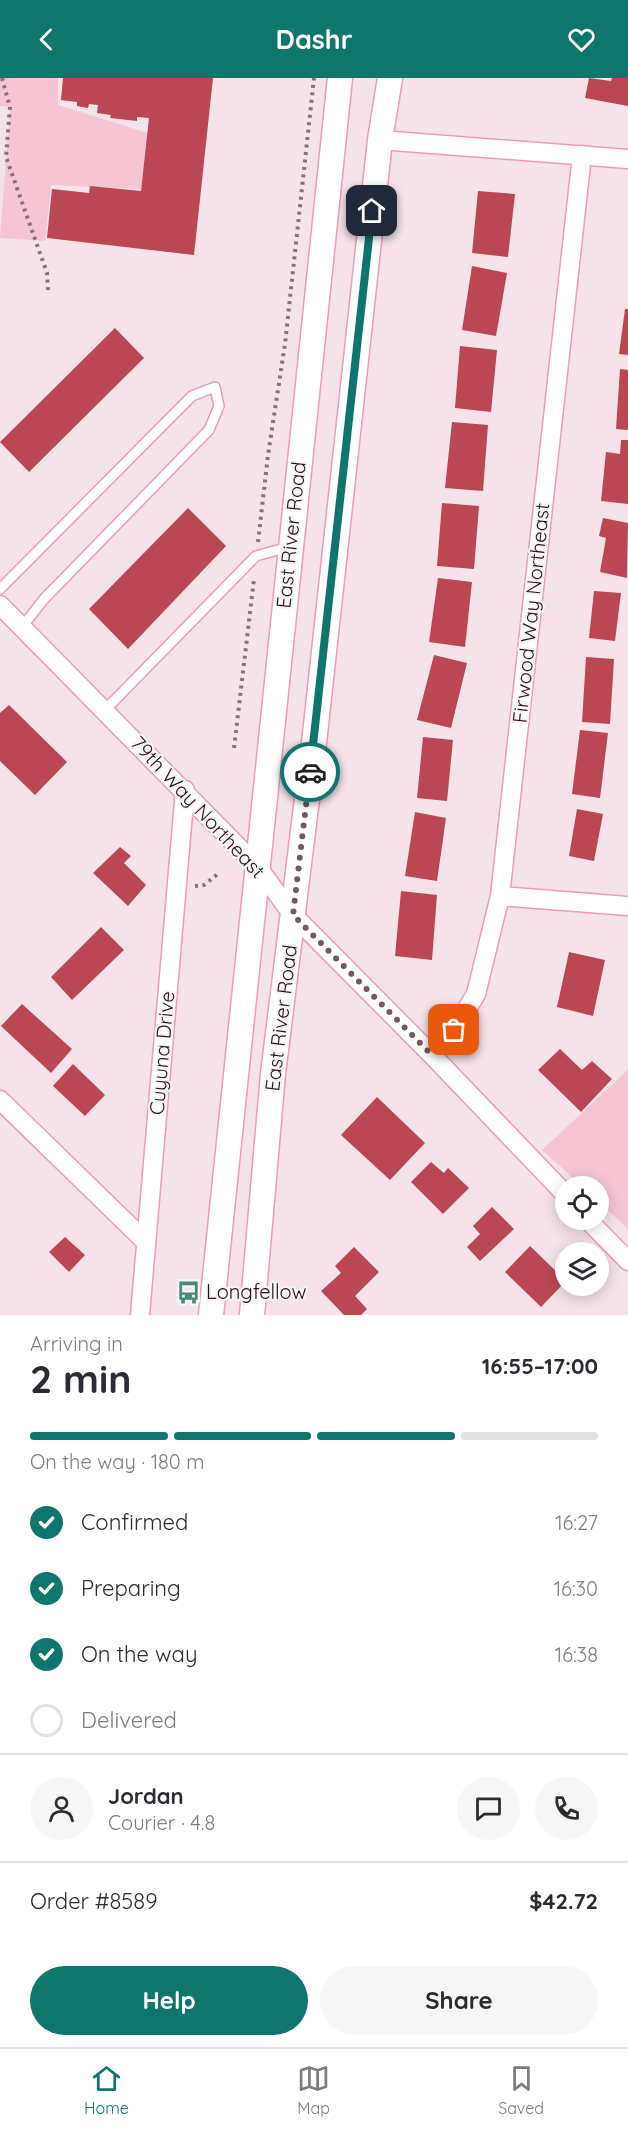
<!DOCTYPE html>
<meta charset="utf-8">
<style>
body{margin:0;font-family:Quicksand,sans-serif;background:#f7f7f7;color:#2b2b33;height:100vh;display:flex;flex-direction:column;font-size:22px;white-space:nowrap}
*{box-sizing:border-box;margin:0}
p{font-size:20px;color:#7c7c81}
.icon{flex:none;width:33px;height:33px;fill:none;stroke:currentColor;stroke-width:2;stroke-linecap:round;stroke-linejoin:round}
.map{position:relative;height:1237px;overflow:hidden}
.drawer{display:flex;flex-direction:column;background:#fff;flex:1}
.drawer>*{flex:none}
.controls{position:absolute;left:555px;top:1098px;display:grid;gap:12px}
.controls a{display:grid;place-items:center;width:54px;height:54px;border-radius:50%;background:#fff;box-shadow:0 3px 15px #0003;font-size:30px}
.pin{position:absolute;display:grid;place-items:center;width:51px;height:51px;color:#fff;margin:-26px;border-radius:12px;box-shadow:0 3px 9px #0006}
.courier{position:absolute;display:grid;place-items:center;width:60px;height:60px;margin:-30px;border:4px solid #0f766e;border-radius:50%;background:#fff;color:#222;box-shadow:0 2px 8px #0007}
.overview em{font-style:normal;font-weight:700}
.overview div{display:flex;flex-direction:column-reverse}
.overview{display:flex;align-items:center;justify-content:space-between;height:102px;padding:0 30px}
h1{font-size:39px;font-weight:700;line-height:45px}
.bar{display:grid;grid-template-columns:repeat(4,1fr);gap:9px 6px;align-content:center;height:72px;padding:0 30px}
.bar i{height:8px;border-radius:4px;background:#e1e1e2}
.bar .current{background:#0f766e}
.bar p{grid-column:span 4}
.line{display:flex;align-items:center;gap:15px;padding:0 30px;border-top:2px solid #e1e1e2}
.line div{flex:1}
.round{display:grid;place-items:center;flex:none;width:63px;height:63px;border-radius:32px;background:#f7f7f7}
ol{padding:0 30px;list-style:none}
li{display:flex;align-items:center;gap:18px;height:66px}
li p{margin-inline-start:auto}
li .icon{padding:6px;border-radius:50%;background:#0f766e;color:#fff;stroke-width:4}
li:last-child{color:#7c7c81}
li i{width:33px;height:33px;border:3px solid #e1e1e2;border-radius:50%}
.button{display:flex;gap:12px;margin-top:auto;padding:12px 30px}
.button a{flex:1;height:69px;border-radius:36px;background:#0f766e;color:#fff;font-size:24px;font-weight:700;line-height:69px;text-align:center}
.button a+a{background:#f7f7f7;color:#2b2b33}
header{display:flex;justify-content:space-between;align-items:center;height:78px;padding:0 30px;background:#0f766e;color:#fff;font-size:27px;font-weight:700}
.tabs{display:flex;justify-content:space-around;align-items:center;height:84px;border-top:2px solid #e1e1e2;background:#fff;font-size:16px;color:#7c7c81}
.tabs a{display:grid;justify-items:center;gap:3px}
.tabs .current{color:#0f766e}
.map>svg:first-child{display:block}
.green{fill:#f5c5d4}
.building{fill:#ba4753}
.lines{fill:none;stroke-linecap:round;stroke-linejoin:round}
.lane-casing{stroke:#ef9ab8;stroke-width:12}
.street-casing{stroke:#ef9ab8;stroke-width:21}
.secondary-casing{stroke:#ef9ab8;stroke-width:27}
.path{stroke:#886f79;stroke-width:4;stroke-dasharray:3 4.5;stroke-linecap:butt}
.lane{stroke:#fff;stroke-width:9}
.street{stroke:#fff;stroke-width:18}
.secondary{stroke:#fff;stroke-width:24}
.done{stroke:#725862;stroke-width:6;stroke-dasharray:0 10.8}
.route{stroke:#0f766e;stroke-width:8}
.labels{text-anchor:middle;stroke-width:4.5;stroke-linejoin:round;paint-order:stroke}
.street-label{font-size:20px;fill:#2c0d1a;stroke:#f6f6f6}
.poi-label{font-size:20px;fill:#2c0d1a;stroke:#f6f6f6;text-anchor:start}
</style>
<header><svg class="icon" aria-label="back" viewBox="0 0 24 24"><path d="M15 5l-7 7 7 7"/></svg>Dashr<svg class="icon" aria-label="heart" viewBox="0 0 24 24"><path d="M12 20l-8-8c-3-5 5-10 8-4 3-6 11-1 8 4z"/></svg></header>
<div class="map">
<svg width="628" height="1237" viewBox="0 0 628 1237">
<rect width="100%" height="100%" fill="#f5e3e9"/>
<path class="green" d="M0,0H58V27L148,55L141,111L51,107L45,163L0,160L10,29L0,28Z
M628,992V1151L599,1124L598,1108H582L542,1072Z"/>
<path class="building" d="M63,0H213L194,177L47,160L52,111L89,115L90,108L141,113L149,40L137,39V43L110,40L111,37L97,35L98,27L89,26L88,30L77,28V24L61,22Z
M589,0L611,3L612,0H628V28L585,20Z
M478,113L515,116L508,179L472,175Z
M472,188L507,195L496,258L462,252Z
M625,231H628V277L619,276Z
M115,250L144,280L29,394L0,364Z
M460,268L497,272L491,334L455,330Z
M620,291L628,292V352L616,351Z
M452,344L488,347L483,413L445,410Z
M621,362H628V426L601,423L606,374L620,376Z
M442,425L479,428L474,491L437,488Z
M188,430L226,468L128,571L89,531Z
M603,440L628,445L627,500L600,494L606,460L599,458Z
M438,500L472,504L465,569L429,564Z
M594,513L621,515L615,563L589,560Z
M434,577L467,585L451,650L417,642Z
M586,579L614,581L610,646L582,644Z
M9,627L67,684L35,717L0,683V635Z
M580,652L608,655L600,720L572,716Z
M423,659L453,662L447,723L417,720Z
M577,731L603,736L594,783L569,778Z
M415,734L446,740L437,803L405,798Z
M120,769L131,778L124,785L146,807L128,828L93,795Z
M401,813L437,817L432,882L395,878Z
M101,849L124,872L72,922L51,899Z
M569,874L605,882L593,938L557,929Z
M22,926L72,971L51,995L1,948Z
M560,971L582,992L592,983L612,1001L581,1034L538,992Z
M73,986L105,1017L85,1038L53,1008Z
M377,1019L425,1065L390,1102L341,1057Z
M431,1084L444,1095L448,1090L469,1110L443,1136L411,1104Z
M492,1129L514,1151L480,1183L467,1169L480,1156L473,1148Z
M65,1159L85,1177L69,1194L49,1174Z
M530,1168L566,1203L541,1229L505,1194Z
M354,1169L379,1194L355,1218L367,1231L361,1237H344L321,1213L341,1195L335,1188Z"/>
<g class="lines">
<defs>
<path id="lane" d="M0,511L192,318L215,309L219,328L209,352L44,521L22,549
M105,632L256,478L288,469"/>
<path id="street" d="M380,62L628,81
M0,527L256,787L293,837L431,976L566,1117
M500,818L628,828
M431,976L454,952L476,916L500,818L582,77
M0,1022L146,1164
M588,1142L628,1183
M140,1237L185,712"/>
<path id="secondary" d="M211,1237L340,0
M252,1237L273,996L315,656L380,62L390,0"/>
</defs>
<use href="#lane" class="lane-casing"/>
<use href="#street" class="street-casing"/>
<use href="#secondary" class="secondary-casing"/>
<path class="path" d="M2,0L10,29L6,79L47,195L48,212
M258,464L268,377L285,266L314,0
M234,670L254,501
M195,808L204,807L219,795"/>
<use href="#lane" class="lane"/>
<use href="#street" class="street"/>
<use href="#secondary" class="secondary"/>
</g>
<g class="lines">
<path class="done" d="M310,694L293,837L431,976L454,952"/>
<path class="route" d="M310,694L372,133"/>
</g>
<defs>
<symbol id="bus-bare" viewBox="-9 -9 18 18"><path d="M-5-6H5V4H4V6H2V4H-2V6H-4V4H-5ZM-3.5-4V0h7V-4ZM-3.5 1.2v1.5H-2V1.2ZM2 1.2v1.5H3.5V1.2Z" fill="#46897a" stroke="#f6f6f6" stroke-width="2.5" paint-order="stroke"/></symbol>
</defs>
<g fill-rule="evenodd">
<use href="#bus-bare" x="172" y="1198" width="33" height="33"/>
</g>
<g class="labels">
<g class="street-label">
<text transform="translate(291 457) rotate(-84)" y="7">East River Road</text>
<text transform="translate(531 535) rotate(-84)" y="7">Firwood Way Northeast</text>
<text transform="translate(198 729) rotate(47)" y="7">79th Way Northeast</text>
<text transform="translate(281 940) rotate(-83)" y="7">East River Road</text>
<text transform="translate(162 975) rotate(-85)" y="7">Cuyuna Drive</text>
</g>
<g class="poi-label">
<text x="206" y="1221">Longfellow</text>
</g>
</g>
</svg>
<div class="controls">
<a><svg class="icon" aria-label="locate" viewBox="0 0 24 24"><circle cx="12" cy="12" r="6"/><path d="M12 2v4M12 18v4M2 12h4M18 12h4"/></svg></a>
<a><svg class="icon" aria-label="layers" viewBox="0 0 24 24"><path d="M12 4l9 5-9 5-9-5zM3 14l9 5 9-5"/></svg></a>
</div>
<div class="pin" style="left:454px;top:952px;background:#ea580c"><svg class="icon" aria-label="bag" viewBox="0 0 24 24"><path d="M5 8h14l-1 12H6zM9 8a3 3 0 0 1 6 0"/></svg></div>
<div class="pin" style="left:372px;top:133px;background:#1f2937"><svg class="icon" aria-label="home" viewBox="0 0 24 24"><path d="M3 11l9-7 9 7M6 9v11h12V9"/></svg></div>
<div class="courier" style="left:310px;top:694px"><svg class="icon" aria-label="car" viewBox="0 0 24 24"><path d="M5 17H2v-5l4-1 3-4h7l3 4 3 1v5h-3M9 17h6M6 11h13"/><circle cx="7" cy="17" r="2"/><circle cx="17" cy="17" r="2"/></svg></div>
</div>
<section class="drawer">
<div class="overview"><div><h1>2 min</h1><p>Arriving in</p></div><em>16:55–17:00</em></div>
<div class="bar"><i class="current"></i><i class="current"></i><i class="current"></i><i></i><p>On the way · 180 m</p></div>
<ol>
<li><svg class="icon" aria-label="check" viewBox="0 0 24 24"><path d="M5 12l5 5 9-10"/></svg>Confirmed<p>16:27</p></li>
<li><svg class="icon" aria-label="check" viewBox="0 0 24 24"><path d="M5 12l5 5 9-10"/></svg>Preparing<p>16:30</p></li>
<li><svg class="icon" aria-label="check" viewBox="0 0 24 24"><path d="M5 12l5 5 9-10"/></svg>On the way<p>16:38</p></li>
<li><i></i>Delivered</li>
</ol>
<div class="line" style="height:108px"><a class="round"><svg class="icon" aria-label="person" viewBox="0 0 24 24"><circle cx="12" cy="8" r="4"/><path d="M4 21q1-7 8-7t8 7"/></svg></a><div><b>Jordan</b><p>Courier · 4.8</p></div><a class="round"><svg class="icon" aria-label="chat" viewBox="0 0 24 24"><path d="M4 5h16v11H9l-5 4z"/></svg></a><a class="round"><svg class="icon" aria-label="phone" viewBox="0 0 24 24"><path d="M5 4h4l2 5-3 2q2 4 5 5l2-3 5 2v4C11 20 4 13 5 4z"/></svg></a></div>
<div class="line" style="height:78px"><div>Order #8589</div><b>$42.72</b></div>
<div class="button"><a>Help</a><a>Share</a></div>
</section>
<nav class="tabs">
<a class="current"><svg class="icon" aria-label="home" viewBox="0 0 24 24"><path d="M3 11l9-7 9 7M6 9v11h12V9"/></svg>Home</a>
<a><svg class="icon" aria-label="map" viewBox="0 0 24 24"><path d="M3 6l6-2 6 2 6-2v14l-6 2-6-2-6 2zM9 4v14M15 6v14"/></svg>Map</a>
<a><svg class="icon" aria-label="saved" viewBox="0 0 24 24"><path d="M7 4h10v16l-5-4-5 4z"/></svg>Saved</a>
</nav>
